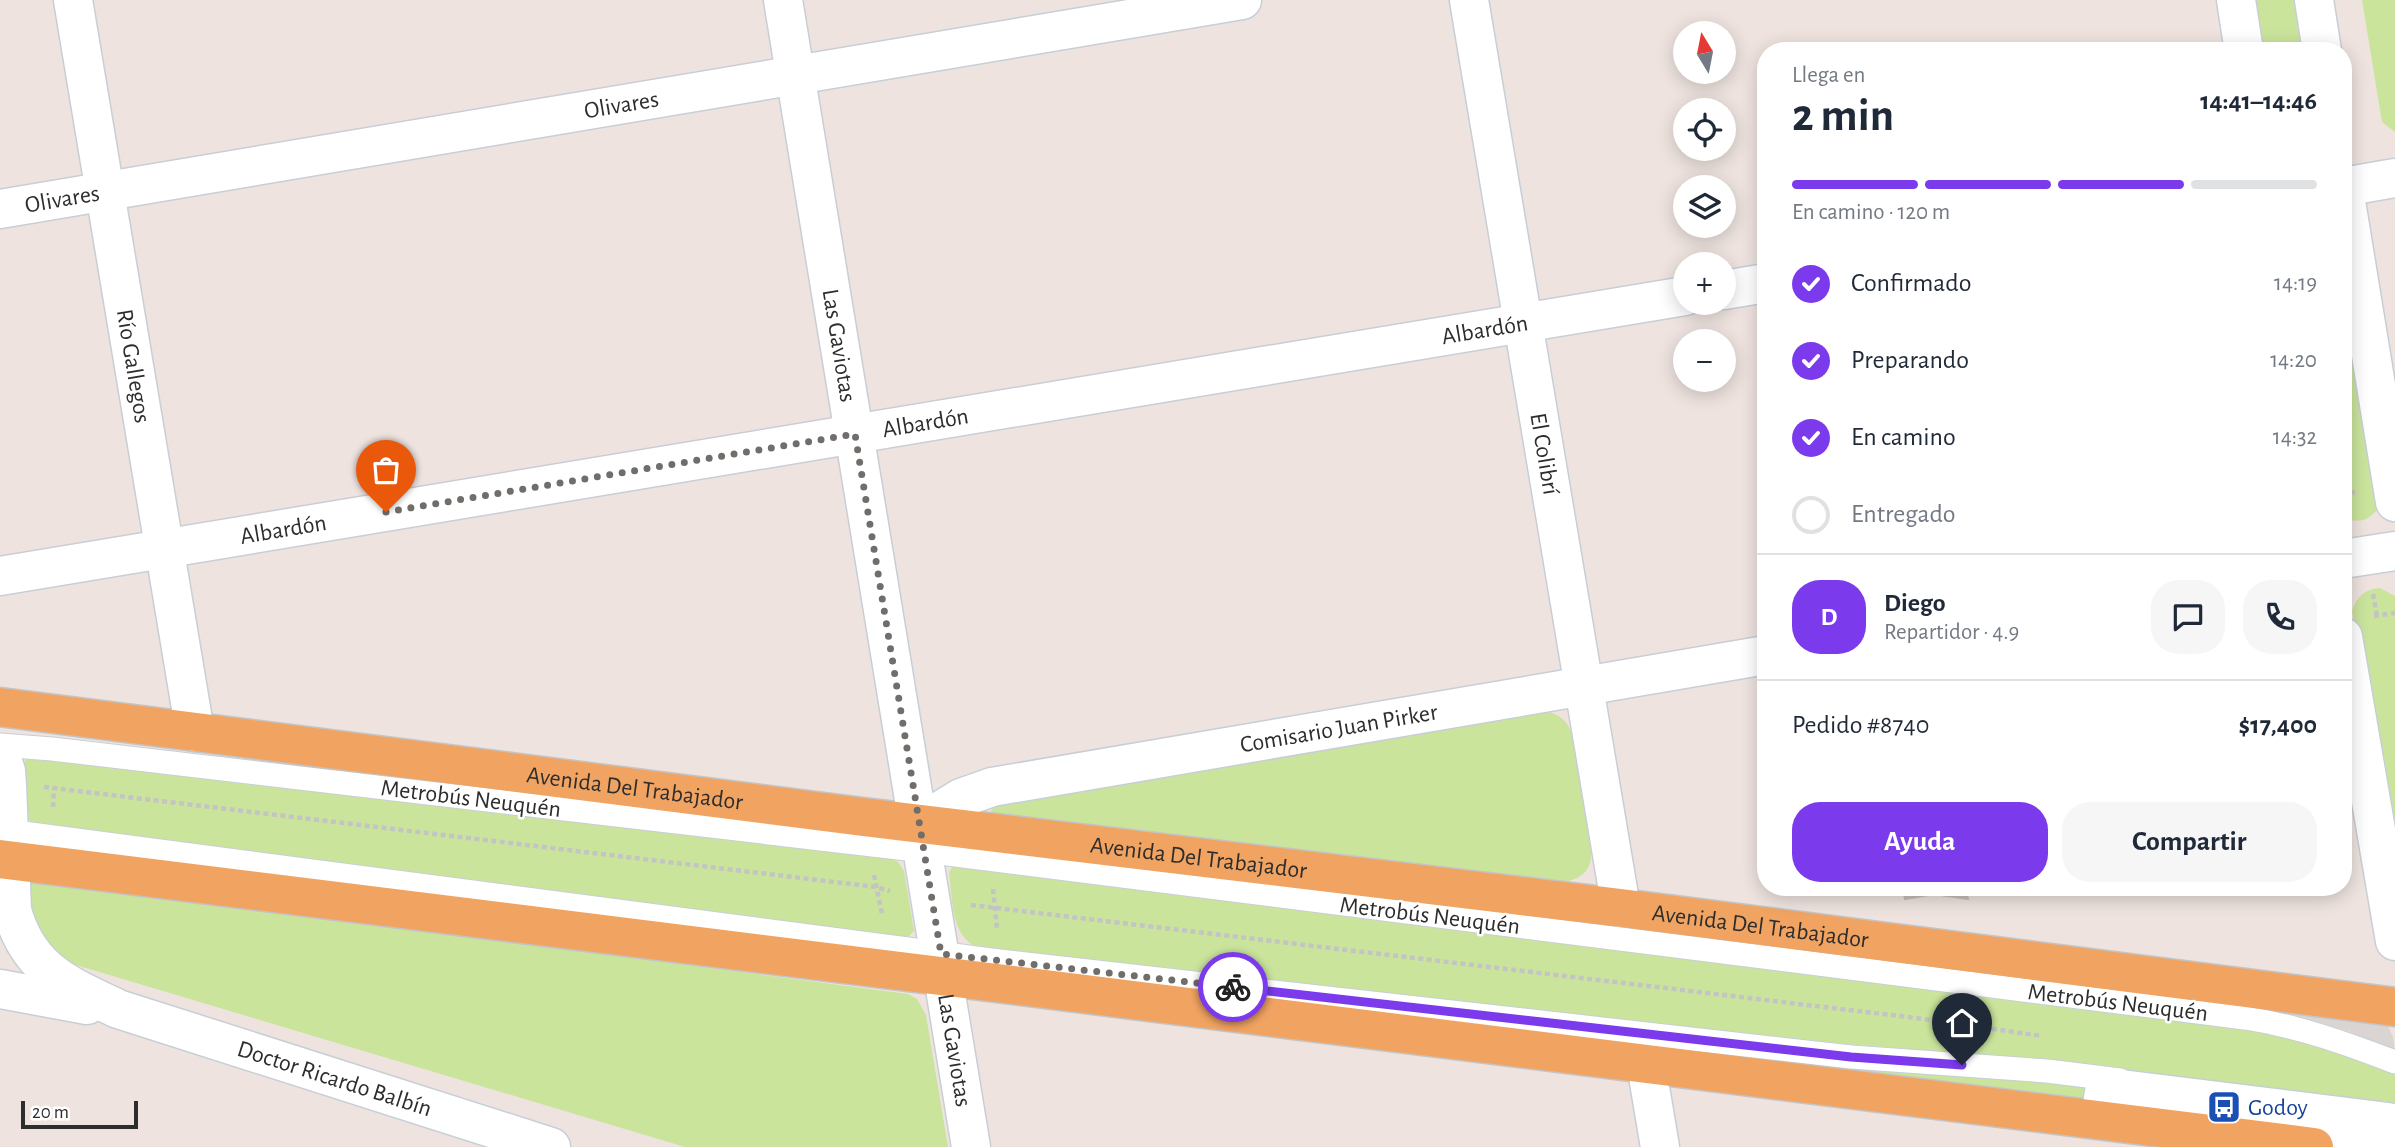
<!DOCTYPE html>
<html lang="es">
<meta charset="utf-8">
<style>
body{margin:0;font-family:"Alegreya Sans",sans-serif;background:#f6f6f7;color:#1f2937;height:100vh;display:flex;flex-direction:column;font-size:26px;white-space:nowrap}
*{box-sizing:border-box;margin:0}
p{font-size:23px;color:#747a83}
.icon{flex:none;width:38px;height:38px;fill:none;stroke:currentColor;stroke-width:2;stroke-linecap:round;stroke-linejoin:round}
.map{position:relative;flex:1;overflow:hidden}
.details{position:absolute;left:1757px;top:42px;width:595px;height:854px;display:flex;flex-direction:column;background:#fff;border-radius:28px;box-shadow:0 4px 18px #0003}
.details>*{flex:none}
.needle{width:46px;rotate:350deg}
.fabs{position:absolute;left:1673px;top:21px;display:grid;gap:14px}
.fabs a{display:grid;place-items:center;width:63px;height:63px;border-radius:50%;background:#fff;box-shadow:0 4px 18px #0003;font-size:35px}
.scale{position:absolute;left:21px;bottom:18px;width:117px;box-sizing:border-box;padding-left:7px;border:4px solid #2d2d2d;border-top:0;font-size:19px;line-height:24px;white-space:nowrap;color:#2d2d2d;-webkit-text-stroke:5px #fff;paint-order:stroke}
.pin{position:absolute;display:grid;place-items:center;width:60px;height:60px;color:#fff;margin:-72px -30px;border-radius:50% 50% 50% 0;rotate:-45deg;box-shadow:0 0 7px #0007}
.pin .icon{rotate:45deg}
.courier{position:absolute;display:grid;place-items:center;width:70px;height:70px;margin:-35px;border:5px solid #7c3aed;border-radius:50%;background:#fff;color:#222;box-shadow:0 2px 9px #0007}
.overview em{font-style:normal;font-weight:700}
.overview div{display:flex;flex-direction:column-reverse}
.overview{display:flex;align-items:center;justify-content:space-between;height:119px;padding:0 35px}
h1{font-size:46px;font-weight:700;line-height:52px}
.bar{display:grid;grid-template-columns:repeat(4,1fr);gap:10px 7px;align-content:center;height:84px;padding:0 35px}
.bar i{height:9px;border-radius:5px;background:#e0e1e3}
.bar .on{background:#7c3aed}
.bar p{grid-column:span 4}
.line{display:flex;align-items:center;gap:18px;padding:0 35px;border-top:2px solid #e0e1e3}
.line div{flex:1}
.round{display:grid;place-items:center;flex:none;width:74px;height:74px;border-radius:28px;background:#f6f6f7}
ol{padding:0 35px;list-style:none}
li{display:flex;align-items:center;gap:21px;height:77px}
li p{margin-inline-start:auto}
li .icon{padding:7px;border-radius:50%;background:#7c3aed;color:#fff;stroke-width:4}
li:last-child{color:#747a83}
li i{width:38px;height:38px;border:4px solid #e0e1e3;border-radius:50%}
.cta{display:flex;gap:14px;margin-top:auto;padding:14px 35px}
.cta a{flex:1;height:80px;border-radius:28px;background:#7c3aed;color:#fff;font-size:28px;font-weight:700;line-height:80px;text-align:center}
.cta a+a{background:#f6f6f7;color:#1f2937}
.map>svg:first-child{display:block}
.green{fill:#cae49c}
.plaza{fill:#dad5d2}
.building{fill:#c7bfbb;stroke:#cabeb9;stroke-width:2}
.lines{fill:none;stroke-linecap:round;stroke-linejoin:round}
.lane-casing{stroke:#c7cfd6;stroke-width:25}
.street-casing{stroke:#c7cfd6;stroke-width:41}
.secondary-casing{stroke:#c7cfd6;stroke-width:41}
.primary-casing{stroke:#c4c4c4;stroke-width:41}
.path{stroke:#c4c4c4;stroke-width:4.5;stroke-dasharray:5 3.5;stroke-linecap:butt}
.lane{stroke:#fff;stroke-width:23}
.street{stroke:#fff;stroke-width:38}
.secondary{stroke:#fff;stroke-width:38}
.primary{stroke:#f1a462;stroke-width:38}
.done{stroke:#716d6b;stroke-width:7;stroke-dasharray:0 12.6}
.route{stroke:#7c3aed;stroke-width:9}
.labels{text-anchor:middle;stroke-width:5;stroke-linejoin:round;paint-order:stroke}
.street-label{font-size:24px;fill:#2d2d2d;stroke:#fff}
.transit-label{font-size:24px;fill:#164399;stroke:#fff;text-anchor:start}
</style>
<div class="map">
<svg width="2395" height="1147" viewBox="0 0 2395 1147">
<rect width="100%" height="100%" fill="#eee3df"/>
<path class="green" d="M2250,0H2300L2308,51H2258Z
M2362,0H2395V132L2382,122Z
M2343,263L2380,505C2371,520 2359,525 2343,517Z
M2380,588L2395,596V872L2352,611C2357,596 2365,589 2380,588Z
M1543,710C1558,714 1567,719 1572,734L1591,849C1593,872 1580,880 1558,883L993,816L991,810L996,803Z
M28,758H51L892,859L898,862L904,871L914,931L906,939L34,825L26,816L21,765Z
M953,865L2287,1034L2395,1073V1106L2360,1104L2035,1059L1820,1042L980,949C950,936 953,902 949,873Z
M41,880L908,994L917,999L926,1015L948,1147H685L76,965L65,960L42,943L25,889L34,881Z
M1682,1053L2082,1083L2102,1104Z"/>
<path class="plaza" d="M2251,1006L2387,1024L2393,1037L2395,1052L2350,1032L2319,1022Z"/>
<path class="building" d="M1903,887H1965L1968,899L1934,894L1905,899Z"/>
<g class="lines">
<defs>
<path id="lane" d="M0,745L52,749L924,851L2245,1018C2298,1026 2345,1043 2395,1062
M0,830L999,961L1851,1057L2047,1071L2120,1080"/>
<g id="street">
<path id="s1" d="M73,0L195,732"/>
<path id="s2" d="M783,0L971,1147"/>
<path id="s3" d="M1469,0L1621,908"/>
<path d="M2343,187L2395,178"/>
<path id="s4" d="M0,209L1242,0"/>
<path d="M1724,290L1766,283"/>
<path d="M2343,559L2395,551"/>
<path id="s5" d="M0,576L1685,296"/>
<path id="s6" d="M0,754L6,771L7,785L12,910C28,970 66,984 118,1009L551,1147"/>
<path id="s7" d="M919,824L961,798L992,787L1766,655"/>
<path d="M0,989L87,1005"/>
<path d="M1646,1064L1660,1147"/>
<path d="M2105,1087L2388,1122L2394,1131L2390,1138L2386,1139L2102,1104Z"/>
</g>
<path id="secondary" d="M2236,0L2244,51
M2314,0L2322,51
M2343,183L2395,502
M2343,637L2395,941"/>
<g id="primary">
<path id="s8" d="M0,707L863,817L1621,908L2395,1007"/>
<path d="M0,859L2314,1147"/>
</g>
</defs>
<use href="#lane" class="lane-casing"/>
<use href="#street" class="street-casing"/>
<use href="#secondary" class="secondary-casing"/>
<use href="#primary" class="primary-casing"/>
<path class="path" d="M2343,494L2355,492
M2373,594L2377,616
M2374,616L2395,613
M44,787L876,887L890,891
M53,807L54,788
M874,875L882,914
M993,889L997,929
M971,905L1916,1018L2042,1036"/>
<use href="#lane" class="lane"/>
<use href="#street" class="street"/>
<use href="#secondary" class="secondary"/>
<use href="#primary" class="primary"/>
</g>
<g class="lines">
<path class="done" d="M386,512L855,434L941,954L1233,987"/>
<path class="route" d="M1233,987L1851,1057L1962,1065"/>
</g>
<defs>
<symbol id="bus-square" viewBox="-11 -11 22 22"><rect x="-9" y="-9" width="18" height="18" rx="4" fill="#1a4fb4" stroke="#fff"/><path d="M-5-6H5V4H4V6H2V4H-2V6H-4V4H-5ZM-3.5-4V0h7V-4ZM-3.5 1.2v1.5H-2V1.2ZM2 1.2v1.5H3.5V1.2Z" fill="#fff"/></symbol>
</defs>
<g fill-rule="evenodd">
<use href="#bus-square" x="2205" y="1088" width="38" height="38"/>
</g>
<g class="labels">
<g class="street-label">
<text dy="8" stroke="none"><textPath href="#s4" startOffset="630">Olivares</textPath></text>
<text dy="8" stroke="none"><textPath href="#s4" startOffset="63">Olivares</textPath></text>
<text dy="8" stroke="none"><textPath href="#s5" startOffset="1505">Albardón</textPath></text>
<text dy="8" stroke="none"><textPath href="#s2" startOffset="350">Las Gaviotas</textPath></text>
<text dy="8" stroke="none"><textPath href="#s1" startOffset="371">Río Gallegos</textPath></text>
<text dy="8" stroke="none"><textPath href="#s5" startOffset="938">Albardón</textPath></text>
<text dy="8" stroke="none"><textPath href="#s3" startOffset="460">El Colibrí</textPath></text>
<text dy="8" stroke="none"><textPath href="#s5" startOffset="287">Albardón</textPath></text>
<text dy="8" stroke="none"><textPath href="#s7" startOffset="434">Comisario Juan Pirker</textPath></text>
<text dy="8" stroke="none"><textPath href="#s8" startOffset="640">Avenida Del Trabajador</textPath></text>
<text transform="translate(471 798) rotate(7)" y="8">Metrobús Neuquén</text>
<text dy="8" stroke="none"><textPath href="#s8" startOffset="1208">Avenida Del Trabajador</textPath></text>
<text transform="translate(1430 915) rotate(7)" y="8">Metrobús Neuquén</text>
<text dy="8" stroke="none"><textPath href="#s8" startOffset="1774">Avenida Del Trabajador</textPath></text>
<text transform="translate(2118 1002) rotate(7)" y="8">Metrobús Neuquén</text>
<text dy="8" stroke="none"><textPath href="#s2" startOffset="1064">Las Gaviotas</textPath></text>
<text dy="8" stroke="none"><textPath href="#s6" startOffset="536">Doctor Ricardo Balbín</textPath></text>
</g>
<g class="transit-label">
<text x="2248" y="1115">Godoy</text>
</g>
</g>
</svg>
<div class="fabs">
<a><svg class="needle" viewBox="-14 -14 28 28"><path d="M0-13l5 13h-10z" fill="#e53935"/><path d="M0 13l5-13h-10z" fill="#747a83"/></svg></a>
<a><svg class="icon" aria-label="locate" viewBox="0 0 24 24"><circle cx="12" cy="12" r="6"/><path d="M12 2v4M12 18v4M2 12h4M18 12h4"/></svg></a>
<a><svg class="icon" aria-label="layers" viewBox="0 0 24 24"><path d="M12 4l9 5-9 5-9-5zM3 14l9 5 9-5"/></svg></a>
<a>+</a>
<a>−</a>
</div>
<div class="scale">20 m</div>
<div class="pin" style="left:386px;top:512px;background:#ea580c"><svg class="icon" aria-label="bag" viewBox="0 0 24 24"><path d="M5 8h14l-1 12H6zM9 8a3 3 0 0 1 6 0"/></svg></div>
<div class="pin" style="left:1962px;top:1065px;background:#1f2937"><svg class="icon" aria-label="home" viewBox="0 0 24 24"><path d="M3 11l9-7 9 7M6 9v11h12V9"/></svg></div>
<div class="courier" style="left:1233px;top:987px"><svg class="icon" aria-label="bike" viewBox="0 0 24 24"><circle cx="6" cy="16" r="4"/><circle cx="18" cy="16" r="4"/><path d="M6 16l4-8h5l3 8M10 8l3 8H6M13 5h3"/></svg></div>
<section class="details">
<div class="overview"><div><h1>2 min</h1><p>Llega en</p></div><em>14:41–14:46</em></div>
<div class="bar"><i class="on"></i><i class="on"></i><i class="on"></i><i></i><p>En camino · 120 m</p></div>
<ol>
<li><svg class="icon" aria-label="check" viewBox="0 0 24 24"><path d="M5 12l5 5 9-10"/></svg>Confirmado<p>14:19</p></li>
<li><svg class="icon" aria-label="check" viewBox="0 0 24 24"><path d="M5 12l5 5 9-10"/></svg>Preparando<p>14:20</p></li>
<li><svg class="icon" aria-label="check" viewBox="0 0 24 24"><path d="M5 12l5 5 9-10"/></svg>En camino<p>14:32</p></li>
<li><i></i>Entregado</li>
</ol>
<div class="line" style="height:126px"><b class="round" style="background:#7c3aed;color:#fff">D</b><div><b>Diego</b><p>Repartidor · 4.9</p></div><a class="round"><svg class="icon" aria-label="chat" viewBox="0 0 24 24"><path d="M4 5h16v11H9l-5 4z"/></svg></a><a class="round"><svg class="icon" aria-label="phone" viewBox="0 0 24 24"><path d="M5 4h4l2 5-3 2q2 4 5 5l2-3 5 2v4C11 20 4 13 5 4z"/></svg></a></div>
<div class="line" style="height:91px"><div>Pedido #8740</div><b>$17,400</b></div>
<div class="cta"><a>Ayuda</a><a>Compartir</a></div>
</section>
</div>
